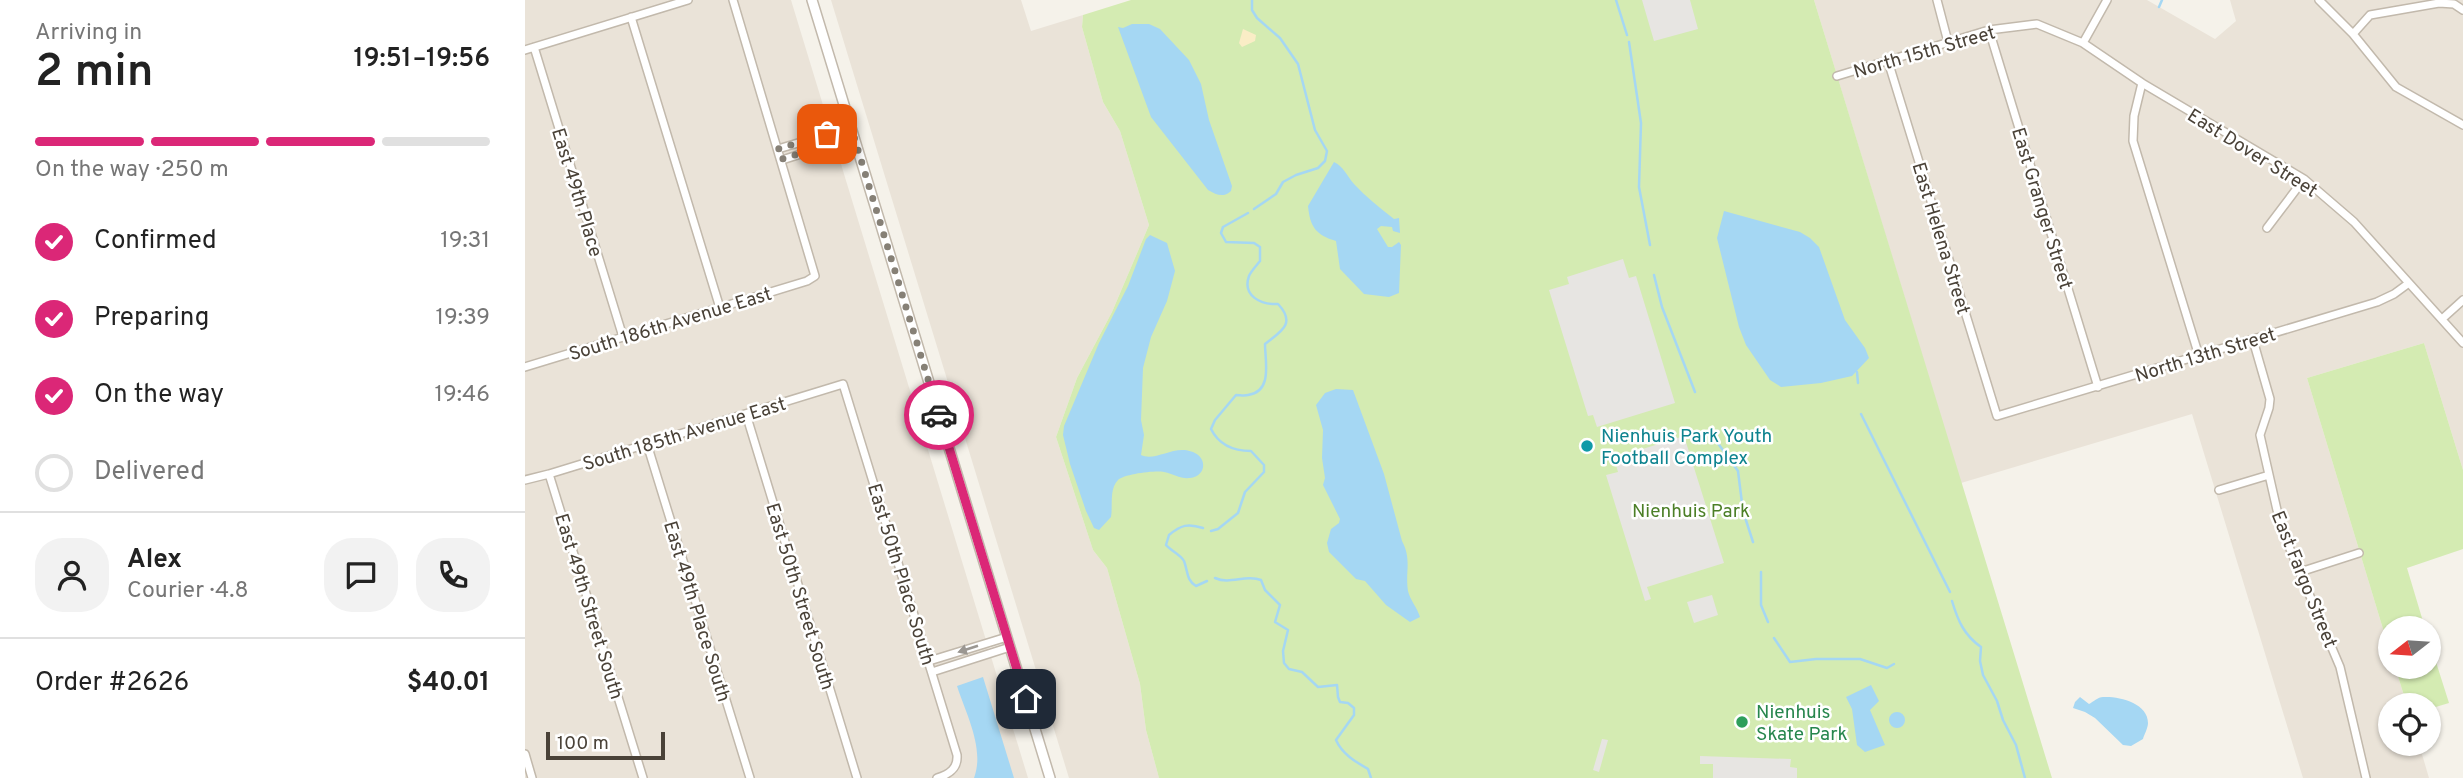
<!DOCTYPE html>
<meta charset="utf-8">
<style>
body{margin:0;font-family:Overpass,sans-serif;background:#f2f2f2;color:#222;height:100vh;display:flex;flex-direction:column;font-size:26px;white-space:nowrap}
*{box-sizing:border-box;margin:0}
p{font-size:23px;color:#767676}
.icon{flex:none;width:38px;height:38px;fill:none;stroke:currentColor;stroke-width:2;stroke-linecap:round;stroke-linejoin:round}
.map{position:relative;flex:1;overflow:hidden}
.side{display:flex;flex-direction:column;background:#fff;width:525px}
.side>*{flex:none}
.needle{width:46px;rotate:253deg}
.buttons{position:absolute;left:1853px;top:616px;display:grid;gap:14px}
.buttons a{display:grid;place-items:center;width:63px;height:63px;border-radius:50%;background:#fff;box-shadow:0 2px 5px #0004;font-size:35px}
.scale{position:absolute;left:21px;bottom:18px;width:119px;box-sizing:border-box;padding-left:7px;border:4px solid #4a4238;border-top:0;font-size:19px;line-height:24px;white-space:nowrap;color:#4a4238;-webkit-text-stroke:5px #fff;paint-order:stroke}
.pin{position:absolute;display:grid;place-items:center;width:60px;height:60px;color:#fff;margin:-30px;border-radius:14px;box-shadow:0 4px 10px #0006}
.courier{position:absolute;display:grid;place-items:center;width:70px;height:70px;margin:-35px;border:5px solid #db2777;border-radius:50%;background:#fff;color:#222;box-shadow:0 2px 9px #0007}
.summary em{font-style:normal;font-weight:600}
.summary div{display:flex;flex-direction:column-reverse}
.summary{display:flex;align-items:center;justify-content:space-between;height:119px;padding:0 35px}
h1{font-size:46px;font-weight:600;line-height:52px}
.bar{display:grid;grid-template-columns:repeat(4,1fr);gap:10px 7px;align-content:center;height:84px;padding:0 35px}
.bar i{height:9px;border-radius:5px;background:#e0e0e0}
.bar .current{background:#db2777}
.bar p{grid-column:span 4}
.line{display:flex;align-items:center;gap:18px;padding:0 35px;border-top:2px solid #e0e0e0}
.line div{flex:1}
.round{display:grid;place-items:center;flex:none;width:74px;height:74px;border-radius:28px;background:#f2f2f2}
ol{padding:0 35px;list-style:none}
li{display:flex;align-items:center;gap:21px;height:77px}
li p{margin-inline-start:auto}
li .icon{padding:7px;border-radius:50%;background:#db2777;color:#fff;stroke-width:4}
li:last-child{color:#767676}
li i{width:38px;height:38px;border:4px solid #e0e0e0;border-radius:50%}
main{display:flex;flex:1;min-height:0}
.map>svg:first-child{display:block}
.residential{fill:#eae3d8}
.green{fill:#d4ebb2}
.sand{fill:#faedc6}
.parking{fill:#e7e5e2}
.water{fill:#a5d7f3}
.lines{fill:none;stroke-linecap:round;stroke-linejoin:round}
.stream{stroke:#a5d7f3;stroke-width:2.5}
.minor-casing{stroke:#c2b9ac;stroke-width:10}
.tertiary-casing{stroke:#c2b9ac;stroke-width:12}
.minor{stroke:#fff;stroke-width:7}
.tertiary{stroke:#fff;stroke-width:9}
.oneway{fill:#9b9792}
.done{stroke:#868076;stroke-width:7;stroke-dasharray:0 12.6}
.route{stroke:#db2777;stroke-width:9}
.culture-dot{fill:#0f9aa8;stroke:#fff;stroke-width:2.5}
.leisure-dot{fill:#2e9e5b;stroke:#fff;stroke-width:2.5}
.labels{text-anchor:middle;stroke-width:5;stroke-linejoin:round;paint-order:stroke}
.street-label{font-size:19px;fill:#4a4238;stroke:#fff}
.culture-label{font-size:19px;fill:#0d838f;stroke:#fff;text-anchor:start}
.park-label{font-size:19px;fill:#4c7f27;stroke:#fff}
.leisure-label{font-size:19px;fill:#27864d;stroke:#fff;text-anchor:start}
</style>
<main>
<section class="side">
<div class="summary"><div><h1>2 min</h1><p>Arriving in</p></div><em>19:51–19:56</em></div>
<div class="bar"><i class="current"></i><i class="current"></i><i class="current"></i><i></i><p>On the way · 250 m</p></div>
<ol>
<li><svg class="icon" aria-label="check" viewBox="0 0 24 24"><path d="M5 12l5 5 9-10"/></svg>Confirmed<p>19:31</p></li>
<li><svg class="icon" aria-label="check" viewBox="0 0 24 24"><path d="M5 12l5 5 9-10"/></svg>Preparing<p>19:39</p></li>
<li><svg class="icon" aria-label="check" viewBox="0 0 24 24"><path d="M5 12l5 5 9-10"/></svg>On the way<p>19:46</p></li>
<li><i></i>Delivered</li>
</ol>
<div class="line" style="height:126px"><a class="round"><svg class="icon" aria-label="person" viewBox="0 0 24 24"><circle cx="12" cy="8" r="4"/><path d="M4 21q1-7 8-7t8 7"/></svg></a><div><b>Alex</b><p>Courier · 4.8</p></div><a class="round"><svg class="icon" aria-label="chat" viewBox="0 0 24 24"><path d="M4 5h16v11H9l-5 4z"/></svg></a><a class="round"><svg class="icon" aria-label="phone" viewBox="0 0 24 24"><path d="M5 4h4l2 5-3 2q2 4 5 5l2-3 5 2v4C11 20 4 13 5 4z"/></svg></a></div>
<div class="line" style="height:91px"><div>Order #2626</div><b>$40.01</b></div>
</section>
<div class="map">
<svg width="1938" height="778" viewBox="0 0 1938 778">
<rect width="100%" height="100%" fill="#f5f2ea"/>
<path class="residential" d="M0,0H266L503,778H0Z
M306,0H496L506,31L558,15L557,27L578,102L595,131L624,225L587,312L552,378L531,437L568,550L582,568L615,684L621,730L634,778H544Z
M1289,0H1622L1690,39L1711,21L1705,0H1938V470L1899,343L1782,378L1865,652L1866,667H1870L1882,705H1866V744H1894L1904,778H1778L1667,414L1436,483Z"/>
<path class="green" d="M606,0H1289L1527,778H634L621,730L615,684L582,568L568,550L531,437L552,378L587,312L624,225L595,131L578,102L557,27L558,15Z
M1899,343L1938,470V549L1882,568L1900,628H1866L1865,652L1782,378Z
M1904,640L1924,703L1904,709V705H1882L1870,667H1904Z"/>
<path class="sand" d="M718,29L731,35L730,41L717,47L714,43Z"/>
<path class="parking" d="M1117,0H1165L1173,29L1129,41Z
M1098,259L1104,278L1111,276L1150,403L1072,427L1068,415L1063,416L1024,290L1044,284L1042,277Z
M1159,436L1199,563L1122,587L1126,599L1120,601L1081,475L1093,472L1089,458Z
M1187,595L1193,615L1169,623L1162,602Z
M1077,739L1083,740L1074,772L1068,770Z
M1175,756L1266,759L1265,767L1272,768V778H1188V764H1175Z"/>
<path class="water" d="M607,24H624L635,29L664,60L676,84L684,120L707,186L706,191C698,198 692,195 683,190L626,117L593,27L598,28Z
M809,162C818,166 822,176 829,184C841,197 855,208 869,219L874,218L875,233L868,231L867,227L856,226L852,229L863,247H867L874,242L876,245L874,293L864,297L839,294L815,269L811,241C791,235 785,227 783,206Z
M1199,211L1275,232L1285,238L1294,247L1320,320L1340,348L1344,358L1327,376L1296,383L1256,387L1245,380L1221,345L1214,327L1192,238Z
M625,235L642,243L650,271L642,301L626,337L618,368L616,420L619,435L616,455C631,462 649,444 668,452C683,458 681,476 665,478C655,479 649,474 639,472C631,470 599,474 593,480C584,489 588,506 586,517L574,530L569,528L561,511L545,464L538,435L539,426L574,343L603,286L621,239Z
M811,389L828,390L859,474L877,541C887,560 880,571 883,591C885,600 892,607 895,617L885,622L861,605L840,581L831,579L804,552L802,543L806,529L814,523L815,519L798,485L800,478L797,458L798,430L791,405L800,393Z
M458,677L489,778H449C460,749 441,714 432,686Z
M1346,685L1354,701L1345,710L1360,745L1340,752L1332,745L1327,709L1321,697Z
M1555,697L1564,704C1568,702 1573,697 1578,697C1594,696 1623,703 1623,723C1623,728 1619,735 1618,739L1606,746L1598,745L1570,718L1560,712L1548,708L1550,702Z
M1364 720a8 8 0 1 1 16 0a8 8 0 1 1-16 0Z"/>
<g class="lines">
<path class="stream" d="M727,0V10L732,18L755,38L773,64L790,130L802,151L800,161L793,168L771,175L758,182L751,194L729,209
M1091,0L1102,35
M1634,7L1637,0
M1104,42L1116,123L1114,187L1125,245
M1129,275L1137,307L1170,392
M1332,372L1333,383
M1336,414L1425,592
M1184,431L1213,471L1218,511L1228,542
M678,528C663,523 656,525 644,535L641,545C646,551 655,554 659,561C663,571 661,580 671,586L682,581
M686,531L693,529L713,513L720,492L739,472V465L726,451C708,451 694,445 686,429L690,420L711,395C715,395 719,396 723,395C748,392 740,361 740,344C755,332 772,324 753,304C736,305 717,296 724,276C726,271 732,265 735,261V247L729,243L701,242L696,233L698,227L723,213
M1236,572V605L1243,622
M690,578C705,585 721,574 736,580L740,590L755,605L750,622L763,630L758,651L759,663L764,669L777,672L793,687L812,685L813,697L815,702L823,703L829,708V715L811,740C817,754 831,762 843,769L846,778
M1427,601C1433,621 1439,635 1456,647L1455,661L1458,675L1472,701L1478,720L1491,745L1500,778
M1249,638L1265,662L1291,659H1335L1362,668L1369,664"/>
<defs>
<path id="minor" d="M1412,0L1423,42
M1794,0L1828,34L1871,87L1938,125
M106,17L195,308
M1464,30L1573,387
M1828,34L1845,15L1914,3L1929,4L1938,10
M1558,43L1582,0
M9,47L98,337
M0,50L163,0
M1363,61L1472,416L1852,302L1869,294L1884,283
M1312,76L1464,30L1512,24L1558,43L1617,83L1779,179L1829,222L1938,343
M1617,83L1609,116L1608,141L1674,356
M253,149L326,127
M257,160L329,137
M1742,228L1779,179
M1917,319L1938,300
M1728,340L1745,399L1744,408L1735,435L1752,510L1765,549L1815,667L1841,778
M0,367L282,281L290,276L208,0
M221,414L332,778
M122,444L225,778
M24,474L118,778
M0,480L24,474L318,384L432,755C433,768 425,774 412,778
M1694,490L1744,475
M1775,572L1834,553
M404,661L482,637
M407,672L485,647
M0,754L7,778"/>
<path id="tertiary" d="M287,0L525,778"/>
</defs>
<use href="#minor" class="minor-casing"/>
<use href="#tertiary" class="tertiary-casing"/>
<use href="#minor" class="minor"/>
<use href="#tertiary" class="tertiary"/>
</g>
<defs><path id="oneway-solid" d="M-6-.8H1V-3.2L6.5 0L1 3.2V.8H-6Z" transform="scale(1.75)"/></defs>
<use class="oneway" href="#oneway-solid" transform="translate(443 649) rotate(162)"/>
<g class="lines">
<path class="done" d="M302,134L253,149L257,159L329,137L414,415"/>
<path class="route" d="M414,415L501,699"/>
</g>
<circle class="culture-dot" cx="1062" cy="446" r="7"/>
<circle class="leisure-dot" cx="1217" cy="722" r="7"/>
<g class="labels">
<g class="street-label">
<text transform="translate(1399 51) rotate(-16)" y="7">North 15th Street</text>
<text transform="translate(1728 152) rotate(32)" y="7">East Dover Street</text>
<text transform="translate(53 192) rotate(73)" y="7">East 49th Place</text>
<text transform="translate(1518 208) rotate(73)" y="7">East Granger Street</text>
<text transform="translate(1417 238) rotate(73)" y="7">East Helena Street</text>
<text transform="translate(145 323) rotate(-17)" y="7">South 186th Avenue East</text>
<text transform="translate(1680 354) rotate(-17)" y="7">North 13th Street</text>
<text transform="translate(159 433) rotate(-17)" y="7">South 185th Avenue East</text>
<text transform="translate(377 574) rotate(73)" y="7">East 50th Place South</text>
<text transform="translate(1780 579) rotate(68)" y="7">East Fargo Street</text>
<text transform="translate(276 596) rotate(73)" y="7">East 50th Street South</text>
<text transform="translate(65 606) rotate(73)" y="7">East 49th Street South</text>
<text transform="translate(173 611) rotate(73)" y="7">East 49th Place South</text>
</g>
<g class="culture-label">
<text x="1076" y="442">Nienhuis Park Youth<tspan x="1076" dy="22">Football Complex</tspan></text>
</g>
<g class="park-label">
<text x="1166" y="517">Nienhuis Park</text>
</g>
<g class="leisure-label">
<text x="1231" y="718">Nienhuis<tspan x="1231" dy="22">Skate Park</tspan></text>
</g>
</g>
</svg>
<div class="buttons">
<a><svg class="needle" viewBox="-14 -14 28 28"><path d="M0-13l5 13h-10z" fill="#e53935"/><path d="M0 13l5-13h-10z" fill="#767676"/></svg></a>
<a><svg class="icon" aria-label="locate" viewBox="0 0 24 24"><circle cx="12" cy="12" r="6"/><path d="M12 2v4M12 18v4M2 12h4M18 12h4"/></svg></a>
</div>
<div class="scale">100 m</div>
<div class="pin" style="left:302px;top:134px;background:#ea580c"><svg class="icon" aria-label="bag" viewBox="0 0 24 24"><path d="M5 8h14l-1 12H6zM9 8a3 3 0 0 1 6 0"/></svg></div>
<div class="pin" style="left:501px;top:699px;background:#1f2937"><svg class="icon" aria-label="home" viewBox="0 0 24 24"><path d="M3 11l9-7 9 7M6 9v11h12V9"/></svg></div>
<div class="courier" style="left:414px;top:415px"><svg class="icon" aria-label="car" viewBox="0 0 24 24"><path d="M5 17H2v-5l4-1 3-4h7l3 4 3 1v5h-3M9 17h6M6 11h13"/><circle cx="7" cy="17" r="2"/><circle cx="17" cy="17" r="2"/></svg></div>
</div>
</main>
